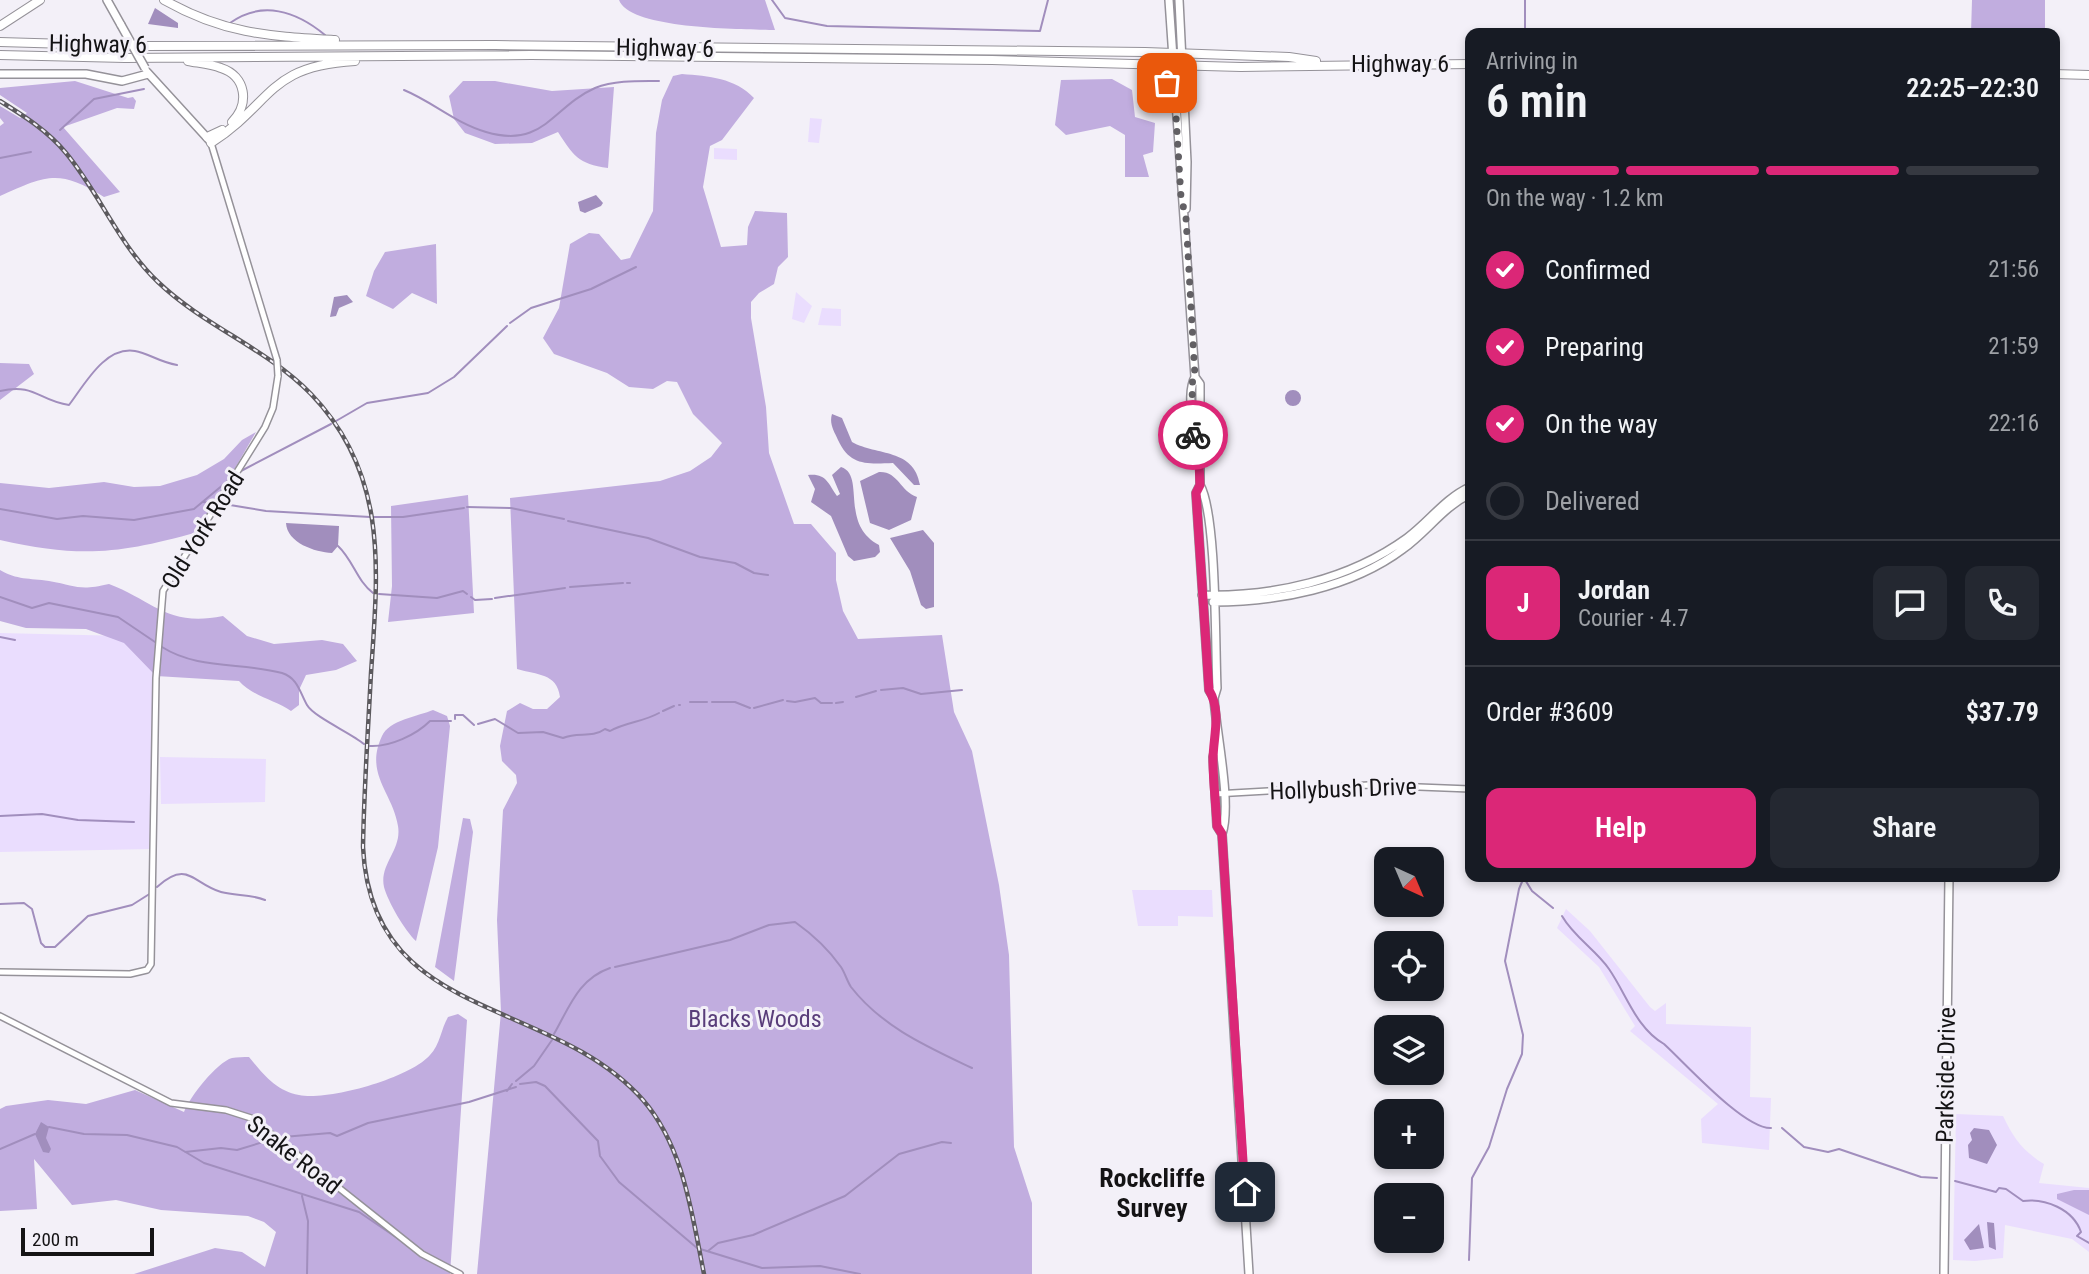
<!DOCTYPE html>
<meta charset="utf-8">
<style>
body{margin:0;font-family:"Roboto Condensed",sans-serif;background:#242831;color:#f1f3f6;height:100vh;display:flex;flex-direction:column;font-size:26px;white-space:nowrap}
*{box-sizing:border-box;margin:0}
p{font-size:23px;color:#9ea1a6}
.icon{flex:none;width:38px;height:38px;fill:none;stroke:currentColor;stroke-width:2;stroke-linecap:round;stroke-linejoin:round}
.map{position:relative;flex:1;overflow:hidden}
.sheet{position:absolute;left:1465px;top:28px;width:595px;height:854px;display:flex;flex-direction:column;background:#171b24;border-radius:14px;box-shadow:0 4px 10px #0003}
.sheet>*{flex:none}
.needle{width:46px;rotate:136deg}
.tools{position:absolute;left:1374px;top:847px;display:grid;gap:14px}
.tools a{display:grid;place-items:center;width:70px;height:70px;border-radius:14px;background:#171b24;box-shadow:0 4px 10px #0003;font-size:35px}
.scale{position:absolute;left:21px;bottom:18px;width:133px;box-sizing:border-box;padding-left:7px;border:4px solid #141315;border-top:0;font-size:19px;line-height:24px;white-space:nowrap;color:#141315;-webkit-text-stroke:5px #f3f0f8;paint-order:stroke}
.pin{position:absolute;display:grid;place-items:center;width:60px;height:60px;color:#fff;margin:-30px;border-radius:14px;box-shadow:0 4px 10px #0006}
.courier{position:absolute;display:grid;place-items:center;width:70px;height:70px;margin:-35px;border:5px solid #db2777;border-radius:50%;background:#fff;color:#222;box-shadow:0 2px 9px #0007}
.headline em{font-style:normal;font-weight:600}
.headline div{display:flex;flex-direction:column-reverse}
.headline{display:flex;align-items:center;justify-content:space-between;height:119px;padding:0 21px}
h1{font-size:46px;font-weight:600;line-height:52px}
.bar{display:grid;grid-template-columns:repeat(4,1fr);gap:10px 7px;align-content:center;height:84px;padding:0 21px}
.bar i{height:9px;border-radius:5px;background:#363941}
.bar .selected{background:#db2777}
.bar p{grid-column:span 4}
.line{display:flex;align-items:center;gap:18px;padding:0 21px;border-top:2px solid #363941}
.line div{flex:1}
.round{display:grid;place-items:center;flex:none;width:74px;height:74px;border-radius:14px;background:#242831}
ol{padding:0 21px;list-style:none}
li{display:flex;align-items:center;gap:21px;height:77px}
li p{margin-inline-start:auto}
li .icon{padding:7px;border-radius:50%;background:#db2777;color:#fff;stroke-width:4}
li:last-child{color:#9ea1a6}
li i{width:38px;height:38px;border:4px solid #363941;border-radius:50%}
.action{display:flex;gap:14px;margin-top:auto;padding:14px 21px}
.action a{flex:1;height:80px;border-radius:14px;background:#db2777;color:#fff;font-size:28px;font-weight:600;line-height:80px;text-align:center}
.action a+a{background:#242831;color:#f1f3f6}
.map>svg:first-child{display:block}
.green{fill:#eaddfe}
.forest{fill:#c1addf}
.water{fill:#a18ebd}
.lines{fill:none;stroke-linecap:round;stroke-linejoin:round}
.stream{stroke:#a18ebd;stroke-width:2}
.minor-casing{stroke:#959299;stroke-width:8}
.major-casing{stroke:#959299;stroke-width:10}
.highway-casing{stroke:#959299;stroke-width:10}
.minor{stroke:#fff;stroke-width:5}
.major{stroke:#fff;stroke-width:7}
.highway{stroke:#fff;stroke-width:8}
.rail-casing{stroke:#5c5a5e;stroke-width:4.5}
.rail{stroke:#f3f0f8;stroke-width:2;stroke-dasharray:5;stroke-linecap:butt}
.minor-bridge-casing{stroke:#959299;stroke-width:8;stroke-linecap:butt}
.major-bridge-casing{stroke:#959299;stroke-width:10;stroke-linecap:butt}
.minor-bridge{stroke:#fff;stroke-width:5}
.major-bridge{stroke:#fff;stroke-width:7}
.done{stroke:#626064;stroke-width:7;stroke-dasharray:0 12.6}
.route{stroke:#db2777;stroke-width:9}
.labels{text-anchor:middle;stroke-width:6;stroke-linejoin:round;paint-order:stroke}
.street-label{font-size:24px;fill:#141315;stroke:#f3f0f8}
.park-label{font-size:24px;fill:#593d7a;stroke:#f3f0f8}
.neighbourhood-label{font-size:26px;font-weight:bold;fill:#141315;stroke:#f3f0f8}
</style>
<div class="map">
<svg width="2089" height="1274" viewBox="0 0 2089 1274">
<rect width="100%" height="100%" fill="#f3f0f8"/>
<path class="green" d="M810,118L822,119L819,143L808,142Z
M714,148L737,149V160L714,159Z
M796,292L812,306L804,323L792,319Z
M822,308L841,309V326L818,325Z
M0,633L125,636L153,671L151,849L0,852Z
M160,757L266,759L265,802L161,804Z
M1132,890H1212L1213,917L1178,916V926H1138Z
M1566,909L1590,931L1650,1007L1655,1011L1666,1003V1024L1751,1027L1750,1097L1771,1098L1769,1150L1702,1143L1701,1119L1718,1104L1630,1031L1635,1026L1599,967L1557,928Z
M1956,1114L2003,1116C2014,1139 2023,1151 2044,1164L2039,1183L2089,1188V1252L2072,1239L2005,1225L2003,1258L1975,1261L1953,1260Z"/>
<path class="forest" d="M619,0H765L775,30C745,29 630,30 619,0Z
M1972,0H2045V33H1971Z
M682,74C709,76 735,78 754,98L722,140L710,146L703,187L721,247L747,245L748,227L755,211L787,213L788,257L778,267L774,284L759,293L751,302V318L766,407L769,453L794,524H811L836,553V580L843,611L858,639L942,635L954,712L972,751L999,885L1009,955L1014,1147L1032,1203V1274H477L501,1012L497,920L503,810L517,783L516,775L502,761L500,746L507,711L520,703L533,709H547L560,697C557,673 537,675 517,669L510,498L660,481L690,471L711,457L722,443L693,414L677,382L667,381L653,389L629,387L607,373L554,354L543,338L559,308L570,244L589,233L599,234L621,260L630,258L653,211L656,133L662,100L673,76Z
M1112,79L1132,90L1135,117L1155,123L1153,152L1143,155L1149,177H1125V135L1110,126L1066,135L1055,125L1061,80Z
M75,81L128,98L133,97L136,101L134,109L117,108L63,127L120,192L104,197C59,169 47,175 0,196V126L4,123L0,118V106L20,118L27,113L0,95V88Z
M463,81H495L552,91L614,87L608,168C578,164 573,155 558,132L532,143L495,144L465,133L454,119L449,96Z
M436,244L437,304L412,293L393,309L366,296L374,271L385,252Z
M0,363L29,364L34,374L0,400Z
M256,432L198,532C119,554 80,558 0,540V483L49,488L104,482L134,487L160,486L197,475L224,459L242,440Z
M468,495L474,613L388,622L392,586L391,506Z
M0,570C17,580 29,578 49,581C77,586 79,591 109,584C154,601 167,627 223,616L247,636L274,644L322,640L343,644L357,661L336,670L306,675L299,690V705L291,711C275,700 252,696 239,681L156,676L124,643L86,629L26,628L0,621Z
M433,710L447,716L450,726L438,847L416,941C405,931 388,902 384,887C379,864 402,850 398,826C393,793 364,774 382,736C389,720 419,716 433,710Z
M463,818L470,819L473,832L454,981L435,967Z
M458,1014L467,1020L450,1274H134L215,1248L242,1252L265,1267L276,1232L264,1222L248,1216L161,1210L116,1200L72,1205L34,1159L37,1209L0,1211V1109L6,1106L48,1100L86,1104L135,1090L184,1112C189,1098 217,1062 232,1058C237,1057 244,1057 249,1057C263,1074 276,1091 299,1095C329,1101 410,1078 430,1055C440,1045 441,1029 448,1017Z
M2074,1190H2089V1215L2057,1199V1194Z"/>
<path class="water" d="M155,8L178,23V28L148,24Z
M596,195L603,203L601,206L585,213L580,211L578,202Z
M347,295L353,302L339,308L336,316L330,317L334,297Z
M1285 398a8 8 0 1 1 16 0a8 8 0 1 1-16 0Z
M832,414L842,418L852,442C877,456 914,448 920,485H914L893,463C867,464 850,466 838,440C834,431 829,424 832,414Z
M841,467C866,475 839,524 879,545L880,552L875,557L854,561L848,556L831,516L811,502L815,489L808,475C826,473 828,483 837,496L840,494L832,475Z
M879,472C898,471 900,491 917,497L911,520L889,530L870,523L860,481Z
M286,523L339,526L338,546L332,553C315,552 287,543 286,523Z
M923,530L934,543V607L926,609L921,605L910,571L890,538Z
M41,1122L49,1127L46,1138L51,1149L49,1153L43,1152L35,1134Z
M1974,1128L1989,1130L1997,1145L1987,1164L1969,1158L1968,1145L1972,1140L1970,1133Z
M1987,1222L1994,1223L1996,1250L1989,1247Z
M1979,1224L1984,1248L1970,1250L1964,1240Z"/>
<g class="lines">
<path class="stream" d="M772,0L785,18L827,26L1040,31L1048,0
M230,23C262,0 296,11 325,35
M1525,33V0
M404,90C433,102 455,123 486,132C544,149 552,107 595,88C615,80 639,81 659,81
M60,130L94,99L144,89
M0,158L31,152
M510,323L531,308L591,289L636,267
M0,391C35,383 39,401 69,405C85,384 105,346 135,351C148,353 159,362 177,365
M336,421L367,403L428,393L454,377L507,326
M241,471L331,424
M203,502L214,503
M224,504L266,511L370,517
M467,507L511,508L564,519
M0,509L57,519L83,516L134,520L194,509L230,479
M373,517H403L464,508
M568,521L648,538L700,557L735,563L754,573L768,575
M338,546C353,560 357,581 373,593
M627,583H630
M570,587L623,583
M379,594L437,598L463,591L467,594
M0,597L32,608L49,603L118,617L155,642
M471,597L475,600L492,599
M495,598L565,588
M0,637L15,640
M162,647C198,670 243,662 282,673C298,678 300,693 307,705C314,717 351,733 364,744
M881,690L903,688L921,694L962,690
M856,697L876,691
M787,701L795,702L815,698L821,703H832
M690,702H707
M712,702H735L750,708
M836,703L843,702
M679,705H680
M754,708L783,700
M663,711L674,706
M455,719V715H463L474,725
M478,724L495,719L518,733L543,732L563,738C578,731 591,739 605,729L610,731C626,722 643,722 659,713
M370,746C390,747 416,735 430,721H451
M0,816L42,814L78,820L134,822
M1524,878L1532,891L1553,908
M157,887C188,859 193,884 221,892C236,896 251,894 265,900
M0,904L24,903L32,909L41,943L45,947H55L88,916L132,905L151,893
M1562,916C1574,937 1596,950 1609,969C1627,995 1636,1028 1664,1044C1686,1064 1744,1129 1771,1128
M615,967L730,940L769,925L795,922C812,934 829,950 841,967C845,973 847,981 851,987C882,1027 928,1047 972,1068
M554,1034C569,1008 578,979 610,968
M516,1081L534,1066L552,1040
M520,1084L536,1082L545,1086L598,1141L600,1156L619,1182L697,1248L762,1268L820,1266L860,1274
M507,1091L512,1084
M49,1127L84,1134L127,1135L177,1147L204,1163L359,1212L400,1240
M1782,1128L1804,1147L1828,1152L1839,1149L1921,1177L1937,1178
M283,1137L330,1133L337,1136L368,1123L469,1102L516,1087
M0,1149L35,1134
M185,1152L221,1148L237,1150L273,1139
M1955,1181L1996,1192L1999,1188L2006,1189L2023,1201C2045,1198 2073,1209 2081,1232L2077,1236L2089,1243
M302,1196L308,1221L307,1274
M708,1251L718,1243L753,1235L845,1196L899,1154L942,1142L951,1143
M1469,1260L1472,1178L1489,1147L1507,1089L1522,1054L1523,1035L1505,961L1519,889L1524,877"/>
<defs>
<path id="minor" d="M211,143L277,360
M1215,794L1368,785L1470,789
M0,972L130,974L147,970L151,964L156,678L163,591L265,427L273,408L278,376
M0,1016L171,1103L226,1110L251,1118L422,1254L460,1274"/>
<path id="major" d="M107,0L121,25
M1169,0L1195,377L1200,384V485C1217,515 1215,647 1217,688L1214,698C1216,733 1232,803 1222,834L1249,1274
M1179,0L1187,162L1186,209
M147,72L210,141
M0,74H86L122,81L148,74
M1195,377C1187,392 1193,418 1193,435L1198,439
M1200,485L1196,493L1209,690L1214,698
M1202,595C1273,597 1349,580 1407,538C1430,521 1444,499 1470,487
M1213,602C1277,602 1351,588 1403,549C1427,532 1443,507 1470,494
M1217,742L1213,757L1217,826L1222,834
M1944,1274L1949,877"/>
<path id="highway" d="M164,0C224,34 268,36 335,40
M0,26L40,0
M0,42L137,46L495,45L1145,52L1289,57L1316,61
M0,55L125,58L531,55L992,60L1241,67L1470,64
M188,61C198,63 211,64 221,68C246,76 250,104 232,122
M1146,67L1163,76L1175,100
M2054,74L2089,75
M207,137L222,130
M211,143C274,102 267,66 355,61"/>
</defs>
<use href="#minor" class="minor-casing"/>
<use href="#major" class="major-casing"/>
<use href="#highway" class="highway-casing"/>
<use href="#minor" class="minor"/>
<use href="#major" class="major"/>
<use href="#highway" class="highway"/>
<defs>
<path id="rail" d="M0,101C24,116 48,131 66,153C100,194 119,245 158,282C204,326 266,348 311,394C389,475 378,570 371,673C368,731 364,789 363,847C371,1023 550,995 643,1100C684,1147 692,1215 704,1274"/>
</defs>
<use href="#rail" class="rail-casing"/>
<use href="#rail" class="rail"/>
<defs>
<path id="minor-bridge" d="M277,360L278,376"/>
<path id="major-bridge" d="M121,25L145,68"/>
</defs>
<use href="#minor-bridge" class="minor-bridge-casing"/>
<use href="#major-bridge" class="major-bridge-casing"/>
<use href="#minor-bridge" class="minor-bridge"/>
<use href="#major-bridge" class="major-bridge"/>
</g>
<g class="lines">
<path class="done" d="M1167,83L1175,100L1181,197L1186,218L1195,377L1192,383L1193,435"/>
<path class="route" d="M1193,435L1198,439L1200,485L1196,493L1209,690C1222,712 1213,737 1213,760C1213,782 1216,804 1217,826L1222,834L1245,1192"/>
</g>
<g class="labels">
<g class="street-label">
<text transform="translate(98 44) rotate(1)" y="8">Highway 6</text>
<text transform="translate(665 48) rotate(1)" y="8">Highway 6</text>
<text x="1400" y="72">Highway 6</text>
<text transform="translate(203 530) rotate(-58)" y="8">Old York Road</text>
<text transform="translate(1343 789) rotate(-2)" y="8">Hollybush Drive</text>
<text transform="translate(1946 1075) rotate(-89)" y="8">Parkside Drive</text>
<text transform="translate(294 1155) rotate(38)" y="8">Snake Road</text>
</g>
<g class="park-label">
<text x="755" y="1027">Blacks Woods</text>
</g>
<g class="neighbourhood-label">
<text x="1152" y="1187">Rockcliffe<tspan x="1152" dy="30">Survey</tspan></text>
</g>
</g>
</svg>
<div class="tools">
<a><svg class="needle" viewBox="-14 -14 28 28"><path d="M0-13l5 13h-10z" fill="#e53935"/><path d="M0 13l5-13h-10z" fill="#9ea1a6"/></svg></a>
<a><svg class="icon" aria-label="locate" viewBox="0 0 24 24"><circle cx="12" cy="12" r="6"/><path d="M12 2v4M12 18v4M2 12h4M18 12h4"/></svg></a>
<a><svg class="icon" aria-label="layers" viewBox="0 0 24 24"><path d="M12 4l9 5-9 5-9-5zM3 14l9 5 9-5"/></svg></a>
<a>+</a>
<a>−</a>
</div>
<div class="scale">200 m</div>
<div class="pin" style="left:1167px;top:83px;background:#ea580c"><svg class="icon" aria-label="bag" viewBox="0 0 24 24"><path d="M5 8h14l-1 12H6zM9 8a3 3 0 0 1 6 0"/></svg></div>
<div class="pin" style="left:1245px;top:1192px;background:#1f2937"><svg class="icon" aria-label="home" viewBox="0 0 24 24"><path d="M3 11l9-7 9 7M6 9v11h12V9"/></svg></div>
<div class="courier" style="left:1193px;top:435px"><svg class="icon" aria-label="bike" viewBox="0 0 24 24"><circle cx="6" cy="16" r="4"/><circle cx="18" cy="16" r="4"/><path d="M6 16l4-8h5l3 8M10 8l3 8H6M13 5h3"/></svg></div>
<section class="sheet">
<div class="headline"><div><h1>6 min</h1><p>Arriving in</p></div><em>22:25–22:30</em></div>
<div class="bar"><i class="selected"></i><i class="selected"></i><i class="selected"></i><i></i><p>On the way · 1.2 km</p></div>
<ol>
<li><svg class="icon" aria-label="check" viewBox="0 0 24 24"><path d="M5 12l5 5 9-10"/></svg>Confirmed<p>21:56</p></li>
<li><svg class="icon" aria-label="check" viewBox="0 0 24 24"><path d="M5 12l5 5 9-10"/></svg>Preparing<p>21:59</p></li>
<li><svg class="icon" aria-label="check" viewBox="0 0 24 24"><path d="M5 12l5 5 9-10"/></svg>On the way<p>22:16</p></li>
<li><i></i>Delivered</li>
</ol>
<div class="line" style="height:126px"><b class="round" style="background:#db2777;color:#fff">J</b><div><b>Jordan</b><p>Courier · 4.7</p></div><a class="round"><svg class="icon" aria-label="chat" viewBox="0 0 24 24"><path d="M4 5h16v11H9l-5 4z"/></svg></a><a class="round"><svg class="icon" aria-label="phone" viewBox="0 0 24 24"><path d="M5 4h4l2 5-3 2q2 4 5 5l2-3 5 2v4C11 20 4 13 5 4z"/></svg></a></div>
<div class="line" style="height:91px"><div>Order #3609</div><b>$37.79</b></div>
<div class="action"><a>Help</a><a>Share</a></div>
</section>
</div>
